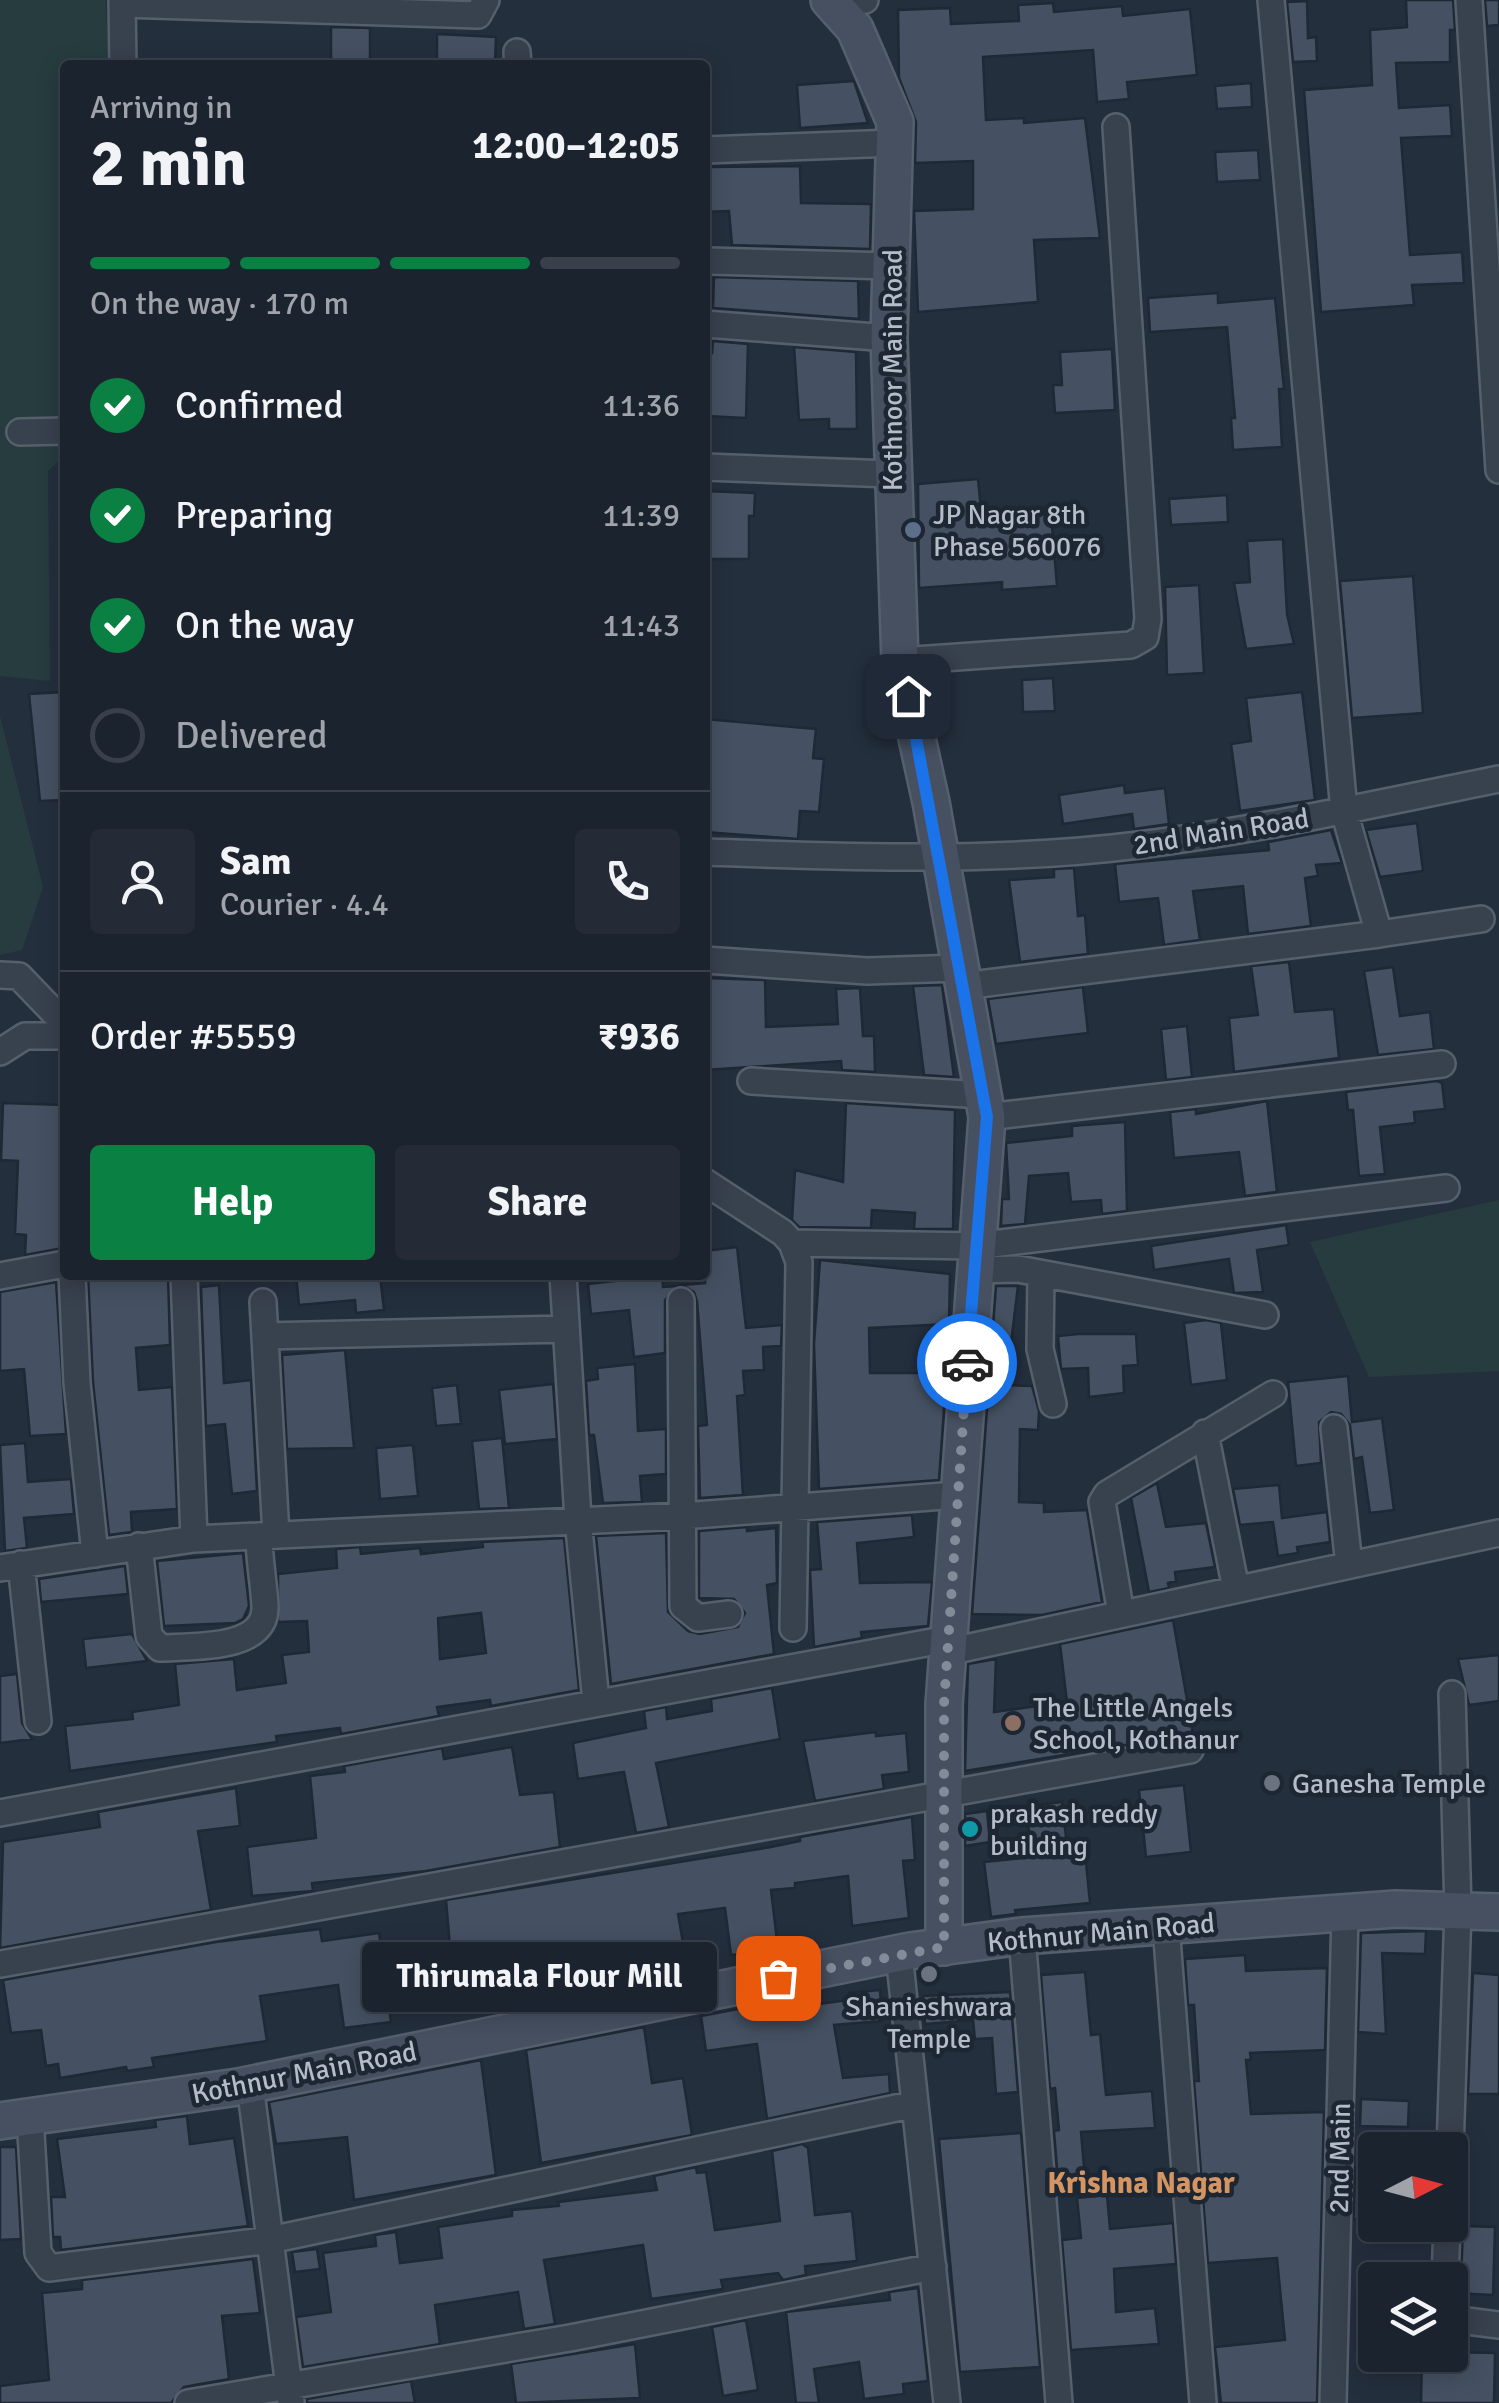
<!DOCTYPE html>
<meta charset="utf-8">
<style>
body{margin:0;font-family:Signika,sans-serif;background:#242b36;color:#f1f3f6;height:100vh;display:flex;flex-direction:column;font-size:38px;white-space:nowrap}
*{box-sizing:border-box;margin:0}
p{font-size:32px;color:#a0a4aa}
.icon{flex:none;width:55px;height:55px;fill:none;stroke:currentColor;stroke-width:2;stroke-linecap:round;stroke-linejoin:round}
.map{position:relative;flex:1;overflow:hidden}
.panel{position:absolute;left:60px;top:60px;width:650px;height:1220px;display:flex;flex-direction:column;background:#1b232e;border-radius:10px;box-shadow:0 5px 25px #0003,0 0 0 2px #39404a}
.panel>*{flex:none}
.needle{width:65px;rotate:84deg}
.tools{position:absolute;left:1358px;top:2132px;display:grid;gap:20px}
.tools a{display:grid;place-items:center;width:110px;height:110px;border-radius:10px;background:#1b232e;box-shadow:0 5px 25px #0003,0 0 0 2px #39404a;font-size:50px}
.pin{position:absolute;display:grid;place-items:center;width:85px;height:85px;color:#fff;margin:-42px;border-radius:20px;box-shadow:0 5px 15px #0006}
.courier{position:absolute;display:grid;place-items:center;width:100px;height:100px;margin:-50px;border:8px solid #1a73e8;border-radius:50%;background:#fff;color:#222;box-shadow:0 2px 12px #0007}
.bubble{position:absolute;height:70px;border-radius:10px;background:#1b232e;box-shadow:0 5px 25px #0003,0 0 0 2px #39404a;font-size:32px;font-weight:800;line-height:70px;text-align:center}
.headline em{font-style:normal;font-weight:800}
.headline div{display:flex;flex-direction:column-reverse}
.headline{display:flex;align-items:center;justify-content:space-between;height:170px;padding:0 30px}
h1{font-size:65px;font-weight:800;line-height:75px}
.bar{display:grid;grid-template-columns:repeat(4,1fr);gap:15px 10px;align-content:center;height:120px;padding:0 30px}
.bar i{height:12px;border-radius:8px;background:#39404a}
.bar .on{background:#0b8043}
.bar p{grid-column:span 4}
.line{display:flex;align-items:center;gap:25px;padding:0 30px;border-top:2px solid #39404a}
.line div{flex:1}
.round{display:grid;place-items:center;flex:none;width:105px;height:105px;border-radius:10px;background:#242b36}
ol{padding:0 30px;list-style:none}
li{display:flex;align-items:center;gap:30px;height:110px}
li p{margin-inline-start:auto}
li .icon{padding:10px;border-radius:50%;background:#0b8043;color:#fff;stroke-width:4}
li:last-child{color:#a0a4aa}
li i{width:55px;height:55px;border:5px solid #39404a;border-radius:50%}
.primary-button{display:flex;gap:20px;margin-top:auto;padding:20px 30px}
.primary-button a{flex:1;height:115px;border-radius:10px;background:#0b8043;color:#fff;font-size:40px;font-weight:800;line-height:115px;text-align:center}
.primary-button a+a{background:#242b36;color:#f1f3f6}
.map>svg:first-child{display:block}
.green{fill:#263c3f}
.building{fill:#455162;stroke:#1f2835;stroke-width:2.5;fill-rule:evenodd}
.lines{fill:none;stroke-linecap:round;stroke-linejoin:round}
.street-casing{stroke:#565f6c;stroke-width:30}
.secondary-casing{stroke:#565f6c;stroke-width:40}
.street{stroke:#38414e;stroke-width:25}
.secondary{stroke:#465061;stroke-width:35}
.done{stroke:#828b98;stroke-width:10;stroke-dasharray:0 18}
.route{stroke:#1a73e8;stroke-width:12}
.service-dot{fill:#5c6f8a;stroke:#1d2633;stroke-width:4}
.education-dot{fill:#8d6e63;stroke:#1d2633;stroke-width:4}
.worship-dot{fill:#6b7280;stroke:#1d2633;stroke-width:4}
.culture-dot{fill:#0f9aa8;stroke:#1d2633;stroke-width:4}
.labels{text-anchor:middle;stroke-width:9;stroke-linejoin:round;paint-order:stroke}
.street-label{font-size:28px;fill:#b4bcc9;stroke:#1d2633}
.poi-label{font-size:28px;fill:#b4bcc9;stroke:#1d2633;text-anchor:start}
.neighbourhood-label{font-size:30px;font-weight:bold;fill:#d59563;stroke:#1d2633}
</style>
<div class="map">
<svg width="1499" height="2403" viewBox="0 0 1499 2403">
<rect width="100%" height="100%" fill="#242f3e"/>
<path class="green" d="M0,0H106L109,65H65V455L48,471L50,681L0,676Z
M0,716L43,887L22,950L0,955Z
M1499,1200V1371L1369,1377L1310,1242Z"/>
<path class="building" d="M1406,0H1453L1455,30H1450V62L1396,63L1399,108L1450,105L1452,136L1401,138L1410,255L1462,252L1464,283L1412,285L1414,305L1321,312L1304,90L1372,85L1370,30L1407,27Z
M1485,0H1499V25L1487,26Z
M1307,1L1308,38L1316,37L1317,61L1293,62L1287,2Z
M1053,3L1054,12L1122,6L1123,16L1190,9L1197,75L1127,82L1129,99L1097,102L1093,50L983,57L986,120L1024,118V123L1085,118L1100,238L1034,240L1038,302L918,312L914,211L973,209V161L915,163L916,122L899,78L898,10L950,8L951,24L1019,21L1018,5Z
M331,27L370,28V65H331Z
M437,34L496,37L495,65H437Z
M854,81L868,123L800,128L797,85Z
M1251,83L1252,107L1217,109L1215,86Z
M1258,150L1260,180L1217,182L1215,152Z
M800,166L801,203L871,204L870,249L732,245L729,211L705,212V167Z
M714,277L858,281L859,319L713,308Z
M1218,293V303L1275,298L1284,389H1279L1282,447L1233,450L1231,418H1235L1227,327L1150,332L1148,298Z
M713,341L748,344L746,418L706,416L705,352L712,353Z
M794,347L856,352L857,429H829V419L799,420Z
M1112,349L1115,410L1055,413L1053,385H1062L1060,352Z
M978,479L982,519L1051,514L1057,586L1002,590V582L919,588L918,484Z
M705,491L755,493L754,516H749V559H705Z
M1227,495L1228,522L1171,525L1169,499Z
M1283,539L1287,614L1294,644L1246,649L1234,583L1250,582L1247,541Z
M1413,576L1423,713L1352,718L1340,581Z
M1199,585L1204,673L1167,675L1165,587Z
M1053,678L1055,711L1023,712L1022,680Z
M65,692V800L40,801L29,694Z
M1302,692L1315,800L1240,811L1231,744L1251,741L1246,698Z
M705,719L816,729L813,758L824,759L819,812L800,811L798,839L705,832Z
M1124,785L1125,793L1165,788L1169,824L1134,829L1132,814L1063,824L1059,795Z
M1417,823L1423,871L1380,877L1366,830Z
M1331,830L1342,863L1316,865L1318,876L1305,878L1311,926L1248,934L1243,886L1193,891L1200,940L1164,945L1158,898L1119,902L1115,864L1269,850L1268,842Z
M1074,868L1078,916L1085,915L1088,954L1020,962L1009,880L1054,877V869Z
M1289,962L1295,1012L1334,1009L1339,1058L1234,1072L1229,1018L1258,1015L1251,966Z
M1393,967L1400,1016L1430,1012L1434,1049L1378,1055L1364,971Z
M705,978L765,980L766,1027L838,1024L836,989L860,988L863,1036H874L875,1072L842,1070L841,1061L705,1070Z
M942,985L954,1077L924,1075L913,986Z
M1083,987L1088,1033L996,1044L988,999Z
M1187,1026L1192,1077L1166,1080L1161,1029Z
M1437,1081L1442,1083L1445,1109L1414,1112L1415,1123L1380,1127L1385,1174L1359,1176L1353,1110H1348L1346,1092Z
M1267,1101L1277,1192L1245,1196L1239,1152L1174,1158L1170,1112L1196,1109V1114Z
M3,1103L65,1105L63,1248L25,1255L26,1235L15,1234L18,1161L1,1160Z
M846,1103L955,1110L953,1229H914L915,1213L872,1210L871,1228L799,1227L792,1220L795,1170L843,1182Z
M1125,1122L1127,1211L1102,1214L1101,1200L1071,1202L1068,1173L1029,1176L1025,1224L1001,1226L1002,1199H1009L1006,1143L1072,1136V1126Z
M1286,1225L1289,1245L1257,1250L1263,1292L1234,1293L1229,1259L1154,1270L1151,1246Z
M737,1247L746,1328L782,1325L781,1346L763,1347L764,1370L743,1371L745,1395L737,1396L743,1495L700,1498L698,1426L707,1425L697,1301L694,1292L682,1285L705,1283V1251Z
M820,1260L950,1274L949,1324L869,1328L870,1373H937L938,1381H946L939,1480L819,1489L814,1344Z
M88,1275H168L170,1345L136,1348L139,1390L172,1387L177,1509L131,1512L132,1532L109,1535L93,1382Z
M296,1275H380L384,1310L356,1313L355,1300L299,1305Z
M625,1275H662L663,1287L678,1286L665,1300V1353L634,1357L629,1310L591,1314L588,1284L625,1280Z
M56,1282L66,1434L30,1436L24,1369L0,1371V1292Z
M219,1285L224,1383L251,1380L257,1491L232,1494L225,1424L206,1426L201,1287Z
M996,1286H1018L1006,1385L1032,1386L1039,1411L1038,1430L1020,1429L1019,1502L1044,1503V1512L1087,1510L1102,1602L1042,1615L972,1614Z
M1206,1320L1221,1323L1227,1380L1191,1385L1184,1323Z
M1078,1334H1136L1138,1365L1123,1366L1124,1393L1089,1397L1088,1368L1061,1369L1058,1336Z
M345,1350L354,1448L287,1449L282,1355Z
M635,1364L638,1431L666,1429V1474L640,1476L642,1502L603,1503L594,1435H589L586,1381L598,1379L597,1368Z
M1348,1376L1352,1422L1382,1418L1394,1510L1370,1513L1362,1457L1354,1459L1350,1425L1341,1414L1331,1412L1319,1422L1321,1463L1296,1466L1288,1382Z
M553,1384L557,1439L505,1444L499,1390Z
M457,1385L461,1424L436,1426L432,1388Z
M502,1438L509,1508L479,1509L472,1441Z
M25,1443L28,1482L71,1479L74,1514L24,1518L27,1548L5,1551L0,1445Z
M413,1445L418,1496L380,1499L376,1448Z
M1157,1483L1166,1527L1206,1523L1215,1567L1175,1572L1176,1581L1168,1583L1169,1588L1149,1592L1131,1498Z
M1279,1485L1282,1518L1327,1512L1330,1542L1297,1547L1298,1553L1278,1556L1273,1522L1240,1525L1233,1489Z
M912,1515L914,1537L857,1543L860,1583L932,1582L928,1626L861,1632L862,1638L814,1647L810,1570L821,1569L817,1522Z
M747,1527V1531L776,1528L777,1583L767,1585L774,1654L611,1684L596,1536L666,1533L668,1612L688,1631L700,1634L738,1627L745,1613L734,1599L699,1598V1531Z
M564,1538L579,1690L491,1706L490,1700L437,1707L439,1716L341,1734L340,1728L276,1736L277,1742L70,1771L65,1726L133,1719L132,1712L179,1705L175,1664L234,1659L237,1690L286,1683L282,1655L309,1652L307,1621L278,1622V1574L337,1568L336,1549L360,1547L361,1554L420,1548L421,1554L483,1547L482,1542ZM481,1613L486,1653L440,1659L438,1618Z
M243,1553L249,1606L243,1619L235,1623L164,1626L157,1561Z
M125,1566L128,1594L41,1602L39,1579Z
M1173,1620L1193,1734L965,1771L968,1664L996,1659L994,1712L1067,1702L1060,1644Z
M132,1634L147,1661L86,1668L83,1639Z
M1499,1655V1701L1469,1705L1458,1659Z
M17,1674L22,1723L32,1739L0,1743V1676Z
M772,1688L780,1739L656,1763L669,1827L636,1833L624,1772L578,1779L573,1743L646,1728L644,1711L666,1707L667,1719L712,1711L711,1699Z
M876,1732V1736L906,1733L909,1772L882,1775L884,1789L815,1801L803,1741Z
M512,1747L520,1795L554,1792L560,1847L426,1871L312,1883L313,1891L252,1896L247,1847L316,1838L310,1776L345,1772L344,1766L442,1748L444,1759Z
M1184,1785L1191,1852L1146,1857L1139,1790Z
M236,1788L240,1826L198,1831L211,1910L0,1948L3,1842L100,1827L98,1812Z
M1062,1802L1068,1854L1085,1852L1090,1903L1015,1910L1016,1914L991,1917L984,1862L1032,1857L1026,1806Z
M987,1811L990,1842L965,1846V1814Z
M912,1817L915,1860L903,1861L909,1918L852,1926L848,1876L795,1883V1888L771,1890L778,1949L731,1955L725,1908L678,1914L686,1960L504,1993L505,1998L437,2013L426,1963L451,1958L446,1900L771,1847L800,1841V1837Z
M320,1929L322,1941L379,1933L391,2022L344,2028L338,1985L260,1996L267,2041L152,2058L154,2067L127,2071L126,2067L60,2078L58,2064L46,2066L41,2030L11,2033L3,1980L216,1942Z
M1426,1931L1425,1954L1382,1953L1386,2034L1358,2032L1361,1933Z
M1245,1955L1246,1971L1327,1968L1325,2050L1250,2053L1251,2060H1246L1251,2114L1324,2112L1317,2403H1221L1215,2347L1285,2340L1277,2258L1208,2263L1194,2081H1199L1194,2005H1188L1185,1959Z
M1085,1972L1091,2035L1100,2034L1106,2095L1152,2091L1155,2128L1081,2132L1085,2179L1058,2181L1054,2131L1059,2130L1055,2088L1050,2089L1041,1975Z
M1473,1973L1499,1975V2094H1468Z
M880,1990L882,2021L834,2025L843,2078L889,2074L890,2093L767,2119L757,2044L706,2051L701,2016L780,2001L781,2009L849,2000V1993Z
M1010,1992L1018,2092L996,2094L992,2038L975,2039L973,2020L925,2024L923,1996Z
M644,2027L652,2083L683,2078L692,2135L541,2163L526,2050Z
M481,2060L496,2175L354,2200L347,2137L276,2144L269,2102Z
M1361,2099L1409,2101L1408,2127L1360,2126Z
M187,2116L190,2144L234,2138L248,2226L61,2250L60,2237H53L51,2197H65L57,2139L156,2127L155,2120Z
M1021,2133L1040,2367L960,2372L939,2139Z
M802,2144L808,2148L815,2215L852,2211L857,2261L805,2266L806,2275L783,2280L778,2273L721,2280L723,2289L651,2299L643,2245L544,2260L555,2324L524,2329L518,2292L435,2305L440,2344L303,2367L296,2317L331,2312L323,2253L376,2246L375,2235L396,2232L400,2263L442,2258L438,2227L512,2216V2210L559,2206L558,2202L657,2190L654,2176L696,2167L697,2173L706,2172L715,2230L780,2221L772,2151Z
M0,2147H16L21,2239L0,2240Z
M1355,2168L1375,2169V2220L1354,2219Z
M1107,2195L1110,2229L1173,2223L1176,2264L1114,2269L1116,2312L1155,2308L1159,2344L1071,2350L1062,2240L1081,2238L1077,2198Z
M1463,2226L1495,2227L1493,2295L1454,2293L1461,2281Z
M317,2249L320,2269L295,2272L292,2252Z
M253,2259L260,2313L222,2316L229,2379L184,2387L171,2403H0V2386L49,2380L42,2293L82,2289V2280Z
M918,2288L928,2381L903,2384L904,2394L864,2399L859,2362L814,2369L819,2403H796L786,2312L890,2300L889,2292Z
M746,2320L758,2390L723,2396L712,2327Z
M635,2344L640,2398L516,2403L511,2364Z
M1450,2352L1495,2353L1494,2403H1421L1422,2355Z
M411,2381L415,2403H307V2399Z"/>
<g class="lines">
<defs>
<path id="street" d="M122,0L123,65
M1469,0L1499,470
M122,4L478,15L486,0
M832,4L865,0
M517,52L518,65
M705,150L894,143
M709,261L891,266
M705,324L889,338
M20,432L65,431
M705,467L891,474
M900,661L1131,645L1145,637L1148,619L1116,127
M705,852C850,857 995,863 1139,845C1260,830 1379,803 1499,779
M1379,934L1481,919
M705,960L867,971L960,968
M0,975L19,976L65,1024
M963,986L1379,934L1344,811L1271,0
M0,1052L25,1036H65
M751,1081L983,1095
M987,1117L1442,1064
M705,1182L783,1233L792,1243L799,1262L793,1628
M792,1243L976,1246L1446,1188
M974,1270L1018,1269L1265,1315
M1041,1274L1040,1349L1053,1404
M72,1275L77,1383L95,1554
M184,1275L194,1539
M563,1275L578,1519L596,1702
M0,1276L65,1264
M681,1301L683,1606L698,1618L729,1614
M263,1302L276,1535
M265,1336L566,1329
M1334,1428L1349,1565
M1205,1433L1236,1589
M139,1546L149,1636L160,1648C191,1646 266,1651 265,1607C264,1583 259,1560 259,1536
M21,1564L38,1721
M0,1568L194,1539L682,1516L957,1495
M1121,1614L1102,1502L1107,1494L1273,1394
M947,1652L1499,1533
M0,1813L948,1639
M1166,1926L1203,2403
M1022,1936L1059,2403
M899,1954L947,2403
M1,1964L1190,1750
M250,2085L291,2402
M30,2116L38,2253L49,2268L270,2240L915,2104
M1450,2150L1458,1910L1452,1694
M1445,2280L1447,2225
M1450,2314L1459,2320L1499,2325
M188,2403L570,2338L933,2267
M1333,2403L1345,1913"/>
<path id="secondary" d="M829,0L855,29L895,122L889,338L900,661L931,802L987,1117L944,1704V1947
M0,2121L238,2087L910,1951L1022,1936L1396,1909L1499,1912"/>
</defs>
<use href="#street" class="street-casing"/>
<use href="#secondary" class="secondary-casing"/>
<use href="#street" class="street"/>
<use href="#secondary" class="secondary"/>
</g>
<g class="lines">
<path class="done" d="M778,1978L944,1947V1704L967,1363"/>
<path class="route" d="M908,696L987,1117L967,1363"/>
</g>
<circle class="service-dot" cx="913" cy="530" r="10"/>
<circle class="education-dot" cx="1013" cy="1723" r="10"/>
<g class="worship-dot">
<circle cx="1272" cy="1783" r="10"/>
<circle cx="929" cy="1974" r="10"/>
</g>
<circle class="culture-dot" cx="970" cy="1829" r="10"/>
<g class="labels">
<g class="street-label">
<text transform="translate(892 370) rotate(-90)" y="10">Kothnoor Main Road</text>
<text transform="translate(1221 831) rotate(-9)" y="10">2nd Main Road</text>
<text transform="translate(1101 1932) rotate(-5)" y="10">Kothnur Main Road</text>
<text transform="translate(304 2072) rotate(-11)" y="10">Kothnur Main Road</text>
<text transform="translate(1339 2158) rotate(-89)" y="10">2nd Main</text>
</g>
<g class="poi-label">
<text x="933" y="524">JP Nagar 8th<tspan x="933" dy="32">Phase 560076</tspan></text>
<text x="1033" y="1717">The Little Angels<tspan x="1033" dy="32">School, Kothanur</tspan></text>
<text x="1292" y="1793">Ganesha Temple</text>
<text x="990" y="1823">prakash reddy<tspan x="990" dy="32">building</tspan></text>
<text x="929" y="2016" text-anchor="middle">Shanieshwara<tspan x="929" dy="32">Temple</tspan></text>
</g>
<g class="neighbourhood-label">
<text x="1141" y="2193">Krishna Nagar</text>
</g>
</g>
</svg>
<div class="tools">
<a><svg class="needle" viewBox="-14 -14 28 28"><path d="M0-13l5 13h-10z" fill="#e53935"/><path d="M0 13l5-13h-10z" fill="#a0a4aa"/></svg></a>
<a><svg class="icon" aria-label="layers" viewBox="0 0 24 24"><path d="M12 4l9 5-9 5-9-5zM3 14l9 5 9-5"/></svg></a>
</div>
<div class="pin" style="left:778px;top:1978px;background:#ea580c"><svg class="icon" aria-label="bag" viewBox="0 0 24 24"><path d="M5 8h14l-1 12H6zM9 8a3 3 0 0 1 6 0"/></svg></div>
<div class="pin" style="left:908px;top:696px;background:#1f2937"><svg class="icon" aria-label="home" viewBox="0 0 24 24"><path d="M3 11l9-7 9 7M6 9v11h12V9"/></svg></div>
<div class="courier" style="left:967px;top:1363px"><svg class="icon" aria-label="car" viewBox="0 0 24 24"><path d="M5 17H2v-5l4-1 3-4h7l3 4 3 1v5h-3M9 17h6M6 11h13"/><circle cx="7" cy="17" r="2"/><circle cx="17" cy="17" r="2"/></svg></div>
<div class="bubble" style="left:362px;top:1942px;width:355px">Thirumala Flour Mill</div>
<section class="panel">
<div class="headline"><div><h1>2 min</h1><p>Arriving in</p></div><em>12:00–12:05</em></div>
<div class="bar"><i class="on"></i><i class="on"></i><i class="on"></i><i></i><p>On the way · 170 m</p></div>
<ol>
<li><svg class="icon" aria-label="check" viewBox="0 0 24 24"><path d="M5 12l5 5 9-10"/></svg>Confirmed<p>11:36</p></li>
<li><svg class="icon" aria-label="check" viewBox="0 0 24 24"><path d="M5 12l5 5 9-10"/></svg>Preparing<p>11:39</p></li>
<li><svg class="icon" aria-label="check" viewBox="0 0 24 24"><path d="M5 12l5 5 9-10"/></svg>On the way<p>11:43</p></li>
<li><i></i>Delivered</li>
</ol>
<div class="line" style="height:180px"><a class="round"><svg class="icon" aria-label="person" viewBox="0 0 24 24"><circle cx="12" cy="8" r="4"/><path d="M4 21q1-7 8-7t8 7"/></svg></a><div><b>Sam</b><p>Courier · 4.4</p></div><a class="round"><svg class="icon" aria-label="phone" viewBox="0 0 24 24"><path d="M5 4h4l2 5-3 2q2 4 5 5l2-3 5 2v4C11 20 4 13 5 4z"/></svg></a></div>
<div class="line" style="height:130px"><div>Order #5559</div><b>₹936</b></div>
<div class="primary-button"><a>Help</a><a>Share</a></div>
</section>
</div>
